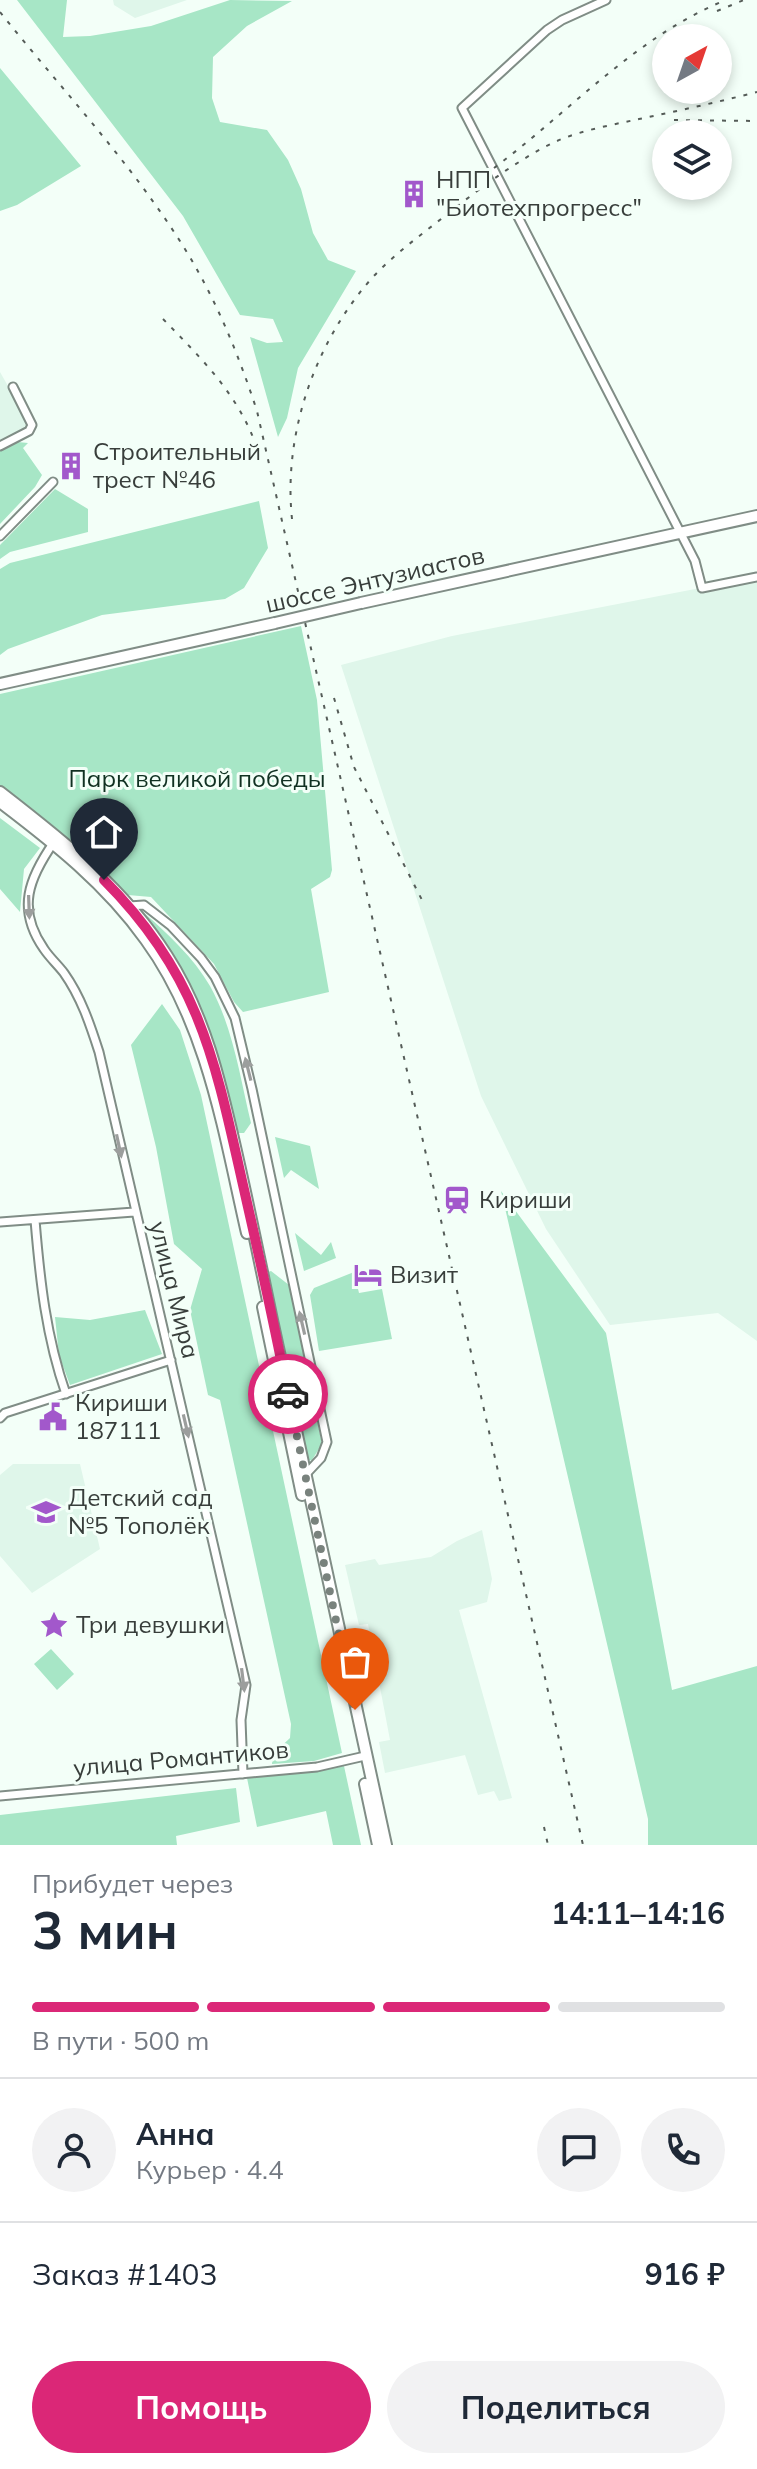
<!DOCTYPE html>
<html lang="ru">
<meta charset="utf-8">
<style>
body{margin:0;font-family:Mulish,sans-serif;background:#f2f2f3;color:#1f2937;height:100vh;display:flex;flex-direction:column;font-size:30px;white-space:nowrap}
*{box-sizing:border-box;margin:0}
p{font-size:26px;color:#747a83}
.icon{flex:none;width:44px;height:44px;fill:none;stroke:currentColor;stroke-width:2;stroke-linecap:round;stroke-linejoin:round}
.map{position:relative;height:1845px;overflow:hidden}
.panel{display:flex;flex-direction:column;background:#fff;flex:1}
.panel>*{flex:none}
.needle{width:52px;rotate:40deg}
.buttons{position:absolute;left:652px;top:24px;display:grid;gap:16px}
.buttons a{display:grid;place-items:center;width:80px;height:80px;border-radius:50%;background:#fff;box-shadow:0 4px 12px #0003;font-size:40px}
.pin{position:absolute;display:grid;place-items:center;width:68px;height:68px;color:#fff;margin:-82px -34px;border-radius:50% 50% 50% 0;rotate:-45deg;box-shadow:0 0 8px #0007}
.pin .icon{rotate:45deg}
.courier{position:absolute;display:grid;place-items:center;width:80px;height:80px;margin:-40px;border:6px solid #db2777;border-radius:50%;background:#fff;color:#222;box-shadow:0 2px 10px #0007}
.headline em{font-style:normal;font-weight:700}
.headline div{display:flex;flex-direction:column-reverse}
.headline{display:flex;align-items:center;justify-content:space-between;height:136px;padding:0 32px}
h1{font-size:52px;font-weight:700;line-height:60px}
.bar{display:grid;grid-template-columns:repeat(4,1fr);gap:12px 8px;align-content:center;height:96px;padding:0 32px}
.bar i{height:10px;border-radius:6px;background:#e0e1e3}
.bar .selected{background:#db2777}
.bar p{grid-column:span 4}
.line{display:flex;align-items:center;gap:20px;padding:0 32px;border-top:2px solid #e0e1e3}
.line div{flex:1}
.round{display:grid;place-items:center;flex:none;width:84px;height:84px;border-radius:42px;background:#f2f2f3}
.primary-button{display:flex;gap:16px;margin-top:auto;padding:16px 32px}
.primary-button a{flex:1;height:92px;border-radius:48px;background:#db2777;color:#fff;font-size:32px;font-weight:700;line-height:92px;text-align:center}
.primary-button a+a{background:#f2f2f3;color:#1f2937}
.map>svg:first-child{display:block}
.built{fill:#dff6ea}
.green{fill:#a7e6c6}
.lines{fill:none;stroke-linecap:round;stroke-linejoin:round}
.minor-casing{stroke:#808d86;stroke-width:11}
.secondary-casing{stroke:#808d86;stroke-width:14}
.minor{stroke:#fff;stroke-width:7}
.secondary{stroke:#fff;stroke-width:10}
.rail{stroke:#555c58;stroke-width:2;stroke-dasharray:4 8;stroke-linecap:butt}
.secondary-bridge-casing{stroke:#808d86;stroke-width:14;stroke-linecap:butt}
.secondary-bridge{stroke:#fff;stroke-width:10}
.oneway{fill:#9c9e9d}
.done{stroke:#79827d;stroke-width:8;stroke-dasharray:0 14.4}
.route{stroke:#db2777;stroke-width:10}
.labels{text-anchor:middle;stroke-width:6;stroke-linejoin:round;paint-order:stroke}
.poi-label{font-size:24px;fill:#383e3b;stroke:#f3fff8;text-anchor:start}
.street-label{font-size:24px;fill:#383e3b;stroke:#f3fff8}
.park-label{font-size:24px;fill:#103122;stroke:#f3fff8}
</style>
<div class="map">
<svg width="757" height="1845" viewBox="0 0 757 1845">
<rect width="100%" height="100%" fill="#f3fff8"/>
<path class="built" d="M113,0H187L135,18L114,5Z
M0,372L28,421L26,429L0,443Z
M757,577V1341L718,1313L610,1325L546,1229L481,1096L341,665L452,636Z
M13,1464H80L100,1549L32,1593L0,1556V1475Z
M482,1530L492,1579L487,1602L459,1610L512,1798L499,1801L494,1791L478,1795L465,1755L385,1773L379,1742L390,1740L368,1624L359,1625L345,1565L375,1559L379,1565L431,1557L457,1541Z"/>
<path class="green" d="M17,0H67L63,37L90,36L151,26L230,0L292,1L247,26L213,57L212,98L220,122L267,130L288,160L301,189L313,233L328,260L356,271L298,368L287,418L278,437L250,337L267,343L283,342L273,319L240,315L183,216Z
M0,68L81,166L17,205L0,211Z
M18,442L28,443L23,448L42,475L35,487L0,524V451Z
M55,489L88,509V532L10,552L0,559V545Z
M259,501L268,548L244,588L225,599L102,615L8,649L0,655V569L10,563Z
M301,626L317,700L332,870L330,877L311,889L329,992L243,1012L234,1002L214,964L151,897L128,895L119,891L10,797L0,785V694Z
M0,818L40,848L24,869L20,912L0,889Z
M143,912C167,933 194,958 210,986C233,1027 240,1077 251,1123L244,1133H233L140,913Z
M162,1004L180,1030L201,1095L342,1753L314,1761L272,1764L273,1754L290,1738L291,1724L220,1400L208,1395L190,1310L202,1269L174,1244L156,1147L131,1045Z
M275,1137L310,1146L319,1189L291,1170L284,1178Z
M501,1191L606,1333L672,1690L757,1666V1845H648V1819Z
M295,1233L321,1255L331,1242L336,1258L304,1271Z
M271,1271L289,1285L322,1444L312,1460L306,1461L265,1273Z
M354,1272L359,1293L382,1289L392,1339L319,1351L310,1295L314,1288Z
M145,1310L162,1354L70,1385L59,1355L55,1317L90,1320Z
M51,1649L74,1674L57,1690L34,1664Z
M344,1766L361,1845H333L326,1811L257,1827L247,1778Z
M236,1788L240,1822L176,1836L177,1845H0V1815Z"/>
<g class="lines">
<defs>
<path id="minor" d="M606,0L562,20L547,30L462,108L695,561L702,588L757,577
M0,446L29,431L32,425L13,387
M0,536L53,482
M54,842C29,878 16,909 44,949C50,958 58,965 64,973C81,997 90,1024 99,1052L246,1685L241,1720L243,1774
M129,906L144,905L171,926L201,958L215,977L235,1018L252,1089L327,1442L321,1458L305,1475
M35,1220C40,1280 46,1337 66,1394
M0,1222L134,1212
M0,1418L5,1413L171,1360
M0,1796L317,1767L365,1756"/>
<path id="secondary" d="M361,603L757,516
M0,684L275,623
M0,792C62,840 125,889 167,956C207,1018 222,1090 238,1160C250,1213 261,1267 272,1320C309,1495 347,1670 386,1845
M0,802C54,843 106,884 146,940C208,1025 224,1133 247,1233
M263,1307L302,1495
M365,1784L378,1845"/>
</defs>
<use href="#minor" class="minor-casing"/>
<use href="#secondary" class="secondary-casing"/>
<use href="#minor" class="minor"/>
<use href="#secondary" class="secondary"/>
<path class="rail" d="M717,11L744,0
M0,12C63,91 135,167 188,254C218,304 239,356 257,411L583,1845
M674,120L757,121
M494,168C569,112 638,35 726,0
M163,319C201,358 239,395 257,448
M292,519C283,434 315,342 372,278C395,253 424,233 451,211C482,187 520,158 557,141C582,130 612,125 639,119C678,111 718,102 757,92
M334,698L354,767L422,900
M544,1827L548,1845"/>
<defs>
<path id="secondary-bridge" d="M275,623L361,603"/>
</defs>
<use href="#secondary-bridge" class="secondary-bridge-casing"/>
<use href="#secondary-bridge" class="secondary-bridge"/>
</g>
<defs><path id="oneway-solid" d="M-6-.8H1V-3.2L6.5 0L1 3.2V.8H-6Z" transform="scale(2)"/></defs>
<g class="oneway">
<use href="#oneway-solid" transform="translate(29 907) rotate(88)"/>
<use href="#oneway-solid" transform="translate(248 1069) rotate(-104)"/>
<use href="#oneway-solid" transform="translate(119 1146) rotate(78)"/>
<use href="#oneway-solid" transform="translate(302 1323) rotate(-103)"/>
<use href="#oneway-solid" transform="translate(186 1426) rotate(77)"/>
<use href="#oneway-solid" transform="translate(243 1680) rotate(83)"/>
</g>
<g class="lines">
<path class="done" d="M288,1394L355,1710"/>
<path class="route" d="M104,880C199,975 215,1060 243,1185C259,1255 274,1324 288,1394"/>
</g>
<defs>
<symbol id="building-bare" viewBox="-9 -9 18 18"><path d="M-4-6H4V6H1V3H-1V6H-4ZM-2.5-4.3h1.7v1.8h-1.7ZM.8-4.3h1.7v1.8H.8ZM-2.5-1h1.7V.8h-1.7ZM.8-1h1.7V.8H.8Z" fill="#a258cb" stroke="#f3fff8" stroke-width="2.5" paint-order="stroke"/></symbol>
<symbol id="station-bare" viewBox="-9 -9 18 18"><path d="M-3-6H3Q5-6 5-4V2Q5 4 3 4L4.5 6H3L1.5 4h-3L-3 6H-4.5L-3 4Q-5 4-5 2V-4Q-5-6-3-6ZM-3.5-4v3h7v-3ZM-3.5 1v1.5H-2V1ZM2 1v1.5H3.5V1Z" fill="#a258cb" stroke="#f3fff8" stroke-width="2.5" paint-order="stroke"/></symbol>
<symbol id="hotel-bare" viewBox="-9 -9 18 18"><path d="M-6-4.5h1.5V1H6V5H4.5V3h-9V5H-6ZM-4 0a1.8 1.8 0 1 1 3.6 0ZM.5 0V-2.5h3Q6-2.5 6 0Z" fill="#a258cb" stroke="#f3fff8" stroke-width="2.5" paint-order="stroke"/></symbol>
<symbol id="civic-bare" viewBox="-9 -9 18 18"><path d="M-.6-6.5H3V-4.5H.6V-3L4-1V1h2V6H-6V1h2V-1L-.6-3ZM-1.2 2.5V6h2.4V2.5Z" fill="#a258cb" stroke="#f3fff8" stroke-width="2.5" paint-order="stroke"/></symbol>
<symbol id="school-bare" viewBox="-9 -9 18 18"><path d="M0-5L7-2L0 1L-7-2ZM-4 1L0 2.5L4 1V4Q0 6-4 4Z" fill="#a258cb" stroke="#f3fff8" stroke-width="2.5" paint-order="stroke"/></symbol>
<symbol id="sight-bare" viewBox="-9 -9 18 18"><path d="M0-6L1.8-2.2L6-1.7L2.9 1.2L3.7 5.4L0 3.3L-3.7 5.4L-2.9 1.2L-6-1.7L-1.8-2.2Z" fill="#a258cb" stroke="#f3fff8" stroke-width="2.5" paint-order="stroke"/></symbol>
</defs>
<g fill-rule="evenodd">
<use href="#building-bare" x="394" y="174" width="40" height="40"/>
<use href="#building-bare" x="51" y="446" width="40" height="40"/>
<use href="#station-bare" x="437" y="1180" width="40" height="40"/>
<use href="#hotel-bare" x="348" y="1255" width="40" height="40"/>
<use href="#civic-bare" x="33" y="1397" width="40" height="40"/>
<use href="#school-bare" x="26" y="1492" width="40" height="40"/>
<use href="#sight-bare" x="34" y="1605" width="40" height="40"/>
</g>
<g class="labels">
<g class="poi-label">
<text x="436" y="188">НПП<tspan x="436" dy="28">"Биотехпрогресс"</tspan></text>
<text x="93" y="460">Строительный<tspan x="93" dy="28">трест №46</tspan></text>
<text x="479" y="1208">Кириши</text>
<text x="390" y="1283">Визит</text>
<text x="75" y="1411">Кириши<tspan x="75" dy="28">187111</tspan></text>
<text x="68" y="1506">Детский сад<tspan x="68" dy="28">№5 Тополёк</tspan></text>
<text x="76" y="1633">Три девушки</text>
</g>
<g class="street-label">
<text transform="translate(375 580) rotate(-13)" y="8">шоссе Энтузиастов</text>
<text transform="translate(174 1290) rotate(76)" y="8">улица Мира</text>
<text transform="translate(181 1759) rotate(-5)" y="8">улица Романтиков</text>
</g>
<g class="park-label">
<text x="197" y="787">Парк великой победы</text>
</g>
</g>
</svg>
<div class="buttons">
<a><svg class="needle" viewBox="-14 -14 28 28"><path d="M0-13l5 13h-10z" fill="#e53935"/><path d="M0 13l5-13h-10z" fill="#747a83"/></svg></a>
<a><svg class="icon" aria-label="layers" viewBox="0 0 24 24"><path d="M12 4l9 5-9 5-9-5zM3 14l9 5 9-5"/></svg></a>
</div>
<div class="pin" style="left:355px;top:1710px;background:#ea580c"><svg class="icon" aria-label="bag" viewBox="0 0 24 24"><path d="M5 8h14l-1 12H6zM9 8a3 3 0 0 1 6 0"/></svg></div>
<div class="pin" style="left:104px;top:880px;background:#1f2937"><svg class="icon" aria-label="home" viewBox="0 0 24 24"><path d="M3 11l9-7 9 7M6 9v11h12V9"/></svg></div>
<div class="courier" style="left:288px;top:1394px"><svg class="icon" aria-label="car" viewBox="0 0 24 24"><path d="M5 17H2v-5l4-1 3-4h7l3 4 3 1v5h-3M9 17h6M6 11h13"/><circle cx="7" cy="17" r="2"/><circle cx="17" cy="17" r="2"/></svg></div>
</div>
<section class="panel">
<div class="headline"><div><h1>3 мин</h1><p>Прибудет через</p></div><em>14:11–14:16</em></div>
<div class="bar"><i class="selected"></i><i class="selected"></i><i class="selected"></i><i></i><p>В пути · 500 m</p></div>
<div class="line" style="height:144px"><a class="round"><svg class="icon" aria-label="person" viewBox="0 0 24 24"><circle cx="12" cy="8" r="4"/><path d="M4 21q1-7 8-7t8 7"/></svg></a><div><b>Анна</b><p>Курьер · 4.4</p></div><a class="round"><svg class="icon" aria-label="chat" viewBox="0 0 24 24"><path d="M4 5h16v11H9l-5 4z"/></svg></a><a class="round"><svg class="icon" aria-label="phone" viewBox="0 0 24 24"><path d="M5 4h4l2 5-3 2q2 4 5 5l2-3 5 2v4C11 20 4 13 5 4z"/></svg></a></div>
<div class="line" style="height:104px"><div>Заказ #1403</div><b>916 ₽</b></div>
<div class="primary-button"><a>Помощь</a><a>Поделиться</a></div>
</section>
